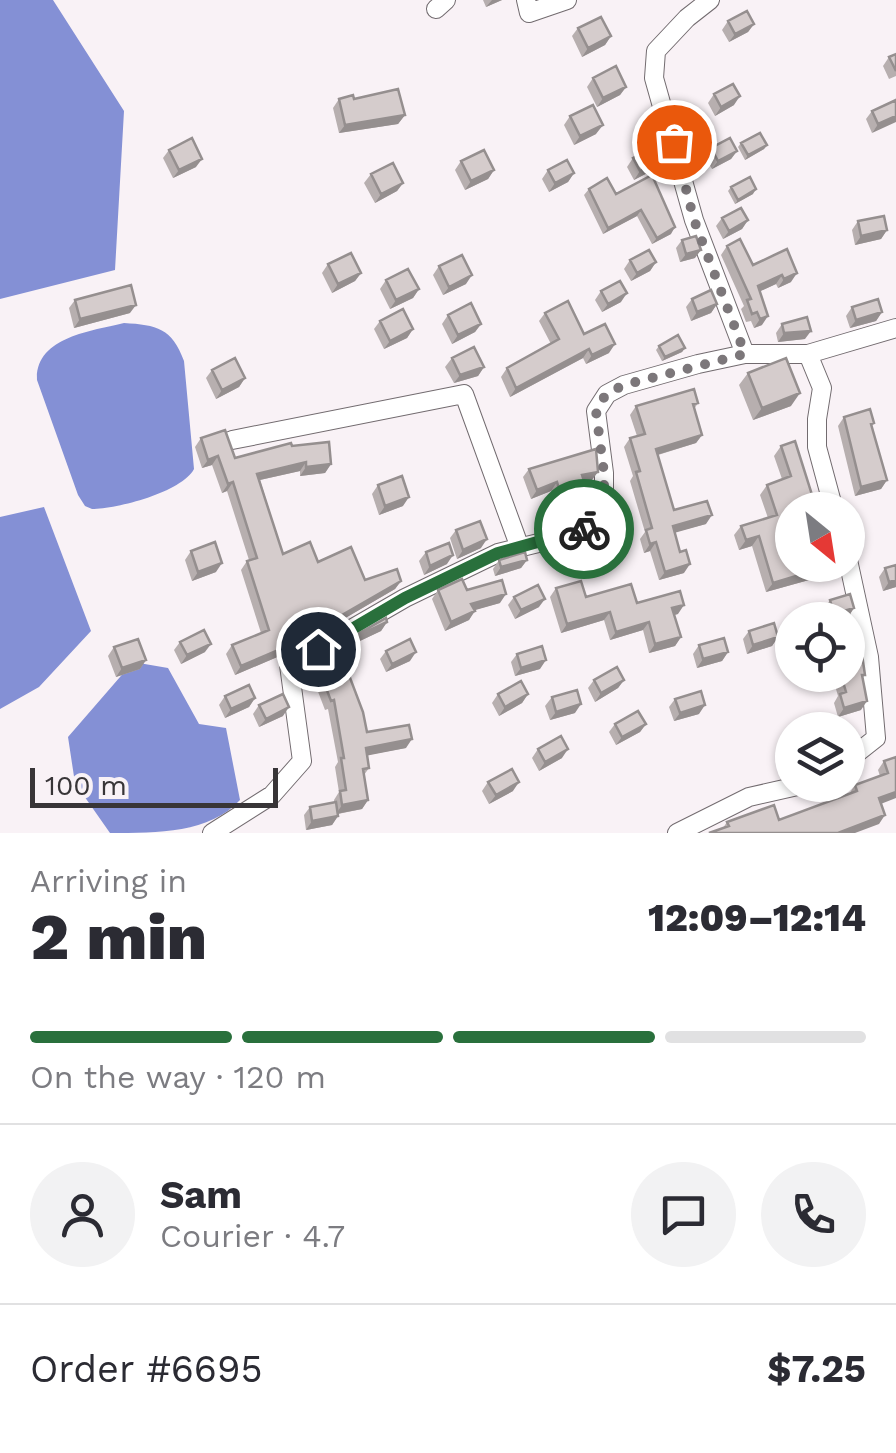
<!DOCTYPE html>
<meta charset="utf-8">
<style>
body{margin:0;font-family:"Work Sans",sans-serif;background:#f2f2f3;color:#2b2b33;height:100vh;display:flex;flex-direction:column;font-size:38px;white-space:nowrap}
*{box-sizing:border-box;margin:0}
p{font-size:32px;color:#7c7c81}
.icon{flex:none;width:55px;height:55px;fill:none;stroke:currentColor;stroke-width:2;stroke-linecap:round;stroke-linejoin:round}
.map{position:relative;height:833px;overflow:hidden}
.panel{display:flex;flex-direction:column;background:#fff;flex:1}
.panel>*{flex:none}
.needle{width:65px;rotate:150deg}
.controls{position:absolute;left:775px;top:492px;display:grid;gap:20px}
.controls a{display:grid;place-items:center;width:90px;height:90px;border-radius:50%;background:#fff;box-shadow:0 2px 8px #0004;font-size:50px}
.scale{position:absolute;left:30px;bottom:25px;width:248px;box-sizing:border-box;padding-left:10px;border:5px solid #383537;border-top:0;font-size:28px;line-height:35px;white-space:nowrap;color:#383537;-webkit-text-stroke:8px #f9f2f6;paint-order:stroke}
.pin{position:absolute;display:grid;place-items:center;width:85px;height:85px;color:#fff;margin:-42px;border:5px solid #fff;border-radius:50%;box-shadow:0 2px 10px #0007}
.courier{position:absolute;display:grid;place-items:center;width:100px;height:100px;margin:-50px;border:8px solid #29703c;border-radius:50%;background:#fff;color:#222;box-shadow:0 2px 12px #0007}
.overview em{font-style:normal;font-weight:800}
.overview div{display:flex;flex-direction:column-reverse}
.overview{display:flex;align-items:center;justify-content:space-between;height:170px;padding:0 30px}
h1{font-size:65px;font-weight:800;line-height:75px}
.bar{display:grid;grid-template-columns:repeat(4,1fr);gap:15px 10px;align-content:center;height:120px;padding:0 30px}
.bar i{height:12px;border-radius:8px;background:#e1e1e2}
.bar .current{background:#29703c}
.bar p{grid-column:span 4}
.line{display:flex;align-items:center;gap:25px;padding:0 30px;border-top:2px solid #e1e1e2}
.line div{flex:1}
.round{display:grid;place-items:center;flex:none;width:105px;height:105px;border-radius:52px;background:#f2f2f3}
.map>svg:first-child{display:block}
.water{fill:#8490d5}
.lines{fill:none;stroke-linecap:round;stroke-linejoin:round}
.minor-casing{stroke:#726b6f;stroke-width:20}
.minor{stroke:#fff;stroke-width:18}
.wall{fill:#b7afaf}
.shaded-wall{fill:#958f8f}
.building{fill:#d5cccc;stroke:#958f8f;stroke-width:2.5}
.done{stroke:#7c777a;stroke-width:10;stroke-dasharray:0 18}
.route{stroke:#29703c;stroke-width:12}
</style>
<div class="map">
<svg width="896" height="833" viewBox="0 0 896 833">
<rect width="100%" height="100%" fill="#f9f2f6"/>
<path class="water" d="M0,0H53L124,111L115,270L0,299Z
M124,323C157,325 172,328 184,361L194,469C182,492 117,509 92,509L85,506L78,495L37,380C35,337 92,331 124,323Z
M44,507L91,631L39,687L0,709V517Z
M133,662L168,668L199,724L226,728L240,800C210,833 158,833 110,833L75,783L68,737Z"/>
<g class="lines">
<defs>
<path id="minor" d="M526,0L529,13L567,0
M710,0L687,18L656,51L654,78L694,220L745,354
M436,9L446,0
M808,354L822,388L817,419V447L834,510
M232,440L464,394L520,548
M848,560L869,657L876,738L848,760
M212,833L272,795L302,761L289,665L405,598L498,553L579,533L604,515V473L596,411L607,394L624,385L698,364L745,354H808L896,328
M677,833L749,797L802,785"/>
</defs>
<use href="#minor" class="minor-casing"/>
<use href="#minor" class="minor"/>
</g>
<path class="wall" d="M483,0H502L486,7Z
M728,21L754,24L748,32L729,42L722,30Z
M578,28L611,36L605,45L582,57L572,36Z
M896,54V76L889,79L883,66L889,57Z
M593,78L626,87L620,95L597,107L587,87Z
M714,94L734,105L715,116L708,103Z
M339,99L405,115L398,124L339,133L333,108Z
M896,100L872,133L866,119L872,111Z
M570,116L596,134L574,145L564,125Z
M741,143L767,145L764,149L745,160L738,147Z
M711,148L737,151L731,159L712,169L705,157Z
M169,150L196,167L173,178L163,158Z
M633,158L659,161L653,170L634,180L627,167Z
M461,161L494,170L488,179L465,190L455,170Z
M548,170L574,173L568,182L549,192L542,179Z
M371,174L403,183L397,191L375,203L364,183Z
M652,175L671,234L652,244L637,216L603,234L584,195L589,189L616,194Z
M731,187L753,194L735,204L728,191Z
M722,218L748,220L742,229L723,239L716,226Z
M858,221L887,230L881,239L855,245L852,230Z
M682,240L695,258L680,262L676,248Z
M727,246L753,265L787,249L791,282L778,288L776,284L760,291L762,325L754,328L751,321L746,322L741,309L744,306L721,255Z
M630,260L656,262L650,271L631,281L624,269Z
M328,264L361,273L355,281L332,293L322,273Z
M439,266L466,284L443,295L433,275Z
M386,280L419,289L413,298L390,309L380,289Z
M601,291L621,302L602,312L595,300Z
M692,299L717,304L711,313L691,321L686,307Z
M75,300L130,313L74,328L69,308Z
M852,307L882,312L876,321L850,328L846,316Z
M545,313L584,334L609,353L586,364L583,358L510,397L501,377L507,368L551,344L539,321Z
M448,315L481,324L475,332L452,344L442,324Z
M380,321L413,329L407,338L384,349L374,329Z
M782,324L805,339L778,342L776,333Z
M659,346L685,348L682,352L662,361L656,350Z
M452,358L484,367L478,376L454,383L445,367Z
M212,370L245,378L239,387L216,399L206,378Z
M748,373L791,406L753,420L739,385Z
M698,403L694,409L702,435L696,443L658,455L674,510L706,524L675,532L684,573L659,580L650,551L644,553L640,539L645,532L630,481L633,476L624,447L630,438L637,436L630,415L636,406Z
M844,417L874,423L872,426L887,480L881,489L855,496L838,426Z
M201,438L235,458L292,446L331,464L325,473L300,476V471L260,480L283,554L318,562L365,580L401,581L395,589L282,655L235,675L226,654L232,645L261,633L241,570L247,561L249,560L227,491L222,493L212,465L202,468L195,447Z
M781,446L814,501L811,505L816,570L809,580L766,592L752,546L739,550L734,535L741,526L768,518L760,495L767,485L782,479L774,456Z
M529,469L592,480L584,482L590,499L584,508L558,515L551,491L531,499L523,477Z
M378,485L403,506L379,515L372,494Z
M456,530L481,548L457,559L450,538Z
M191,551L216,572L192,581L185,560Z
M426,552L447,564L424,575L419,561Z
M499,560H527L521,568L495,576L493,569Z
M896,565V587L883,591L879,577L885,568Z
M556,588L586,597L637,603L678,614L674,615L681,637L675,646L649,653L643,630L610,640L604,620L561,633L550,597Z
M438,590H467L500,603L474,610L469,620L445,631L432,599Z
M514,597L539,607L515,619L508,605Z
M830,600L854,608L848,617L838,620H828L824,609Z
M387,622L381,631L349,646L350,649L342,658L367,732L406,748L367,755L369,768L364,775L368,800L362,809L338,814V816L332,825L306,830L304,815L310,807L334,802V800L339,792L335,767L338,762L328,709L325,710L317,689L325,679L317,663L323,654Z
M749,631L778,637L772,646L747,654L743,639Z
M180,642L205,652L181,664L174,650Z
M699,645L728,652L722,661L697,668L693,654Z
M114,647L146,660L140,669L116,677L108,656Z
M386,651L410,661L386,672L380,659Z
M517,654L540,669L515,676L511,662Z
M832,675H865L862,678L861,710L838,717L834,703L838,696Z
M594,680H624L618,688L595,702L588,688Z
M498,694H528L522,703L499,716L492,703Z
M225,696L255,698L249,707L225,718L219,705Z
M552,697L575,713L550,720L545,706Z
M675,699L699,714L674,721L669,707Z
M259,705L283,716L259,727L253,714Z
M615,724H646L640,732L616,745L609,732Z
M538,749L562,758L539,771L532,758Z
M896,757L881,804L879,824L723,828L727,822L779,820L849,794L855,785L880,776L878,770L884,761Z
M488,782L513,791L489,804L482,791Z"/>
<path class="shaded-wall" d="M492,0H502L486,7Z
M754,24L748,32L729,42L735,34Z
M611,36L605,45L582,57L588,48Z
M626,87L620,95L597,107L603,98Z
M740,96L734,105L715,116L721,107Z
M405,115L398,124L339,133L345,125Z
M896,116V122L872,133L878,124Z
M603,125L596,134L574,145L580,136Z
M767,145L764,149L745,160L748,155Z
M737,151L731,159L712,169L718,161Z
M202,159L196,167L173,178L179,170Z
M659,161L653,170L634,180L640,171Z
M494,170L488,179L465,190L471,181Z
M574,173L568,182L549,192L555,183Z
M403,183L397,191L375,203L381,194Z
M756,189L753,194L735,204L738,200Z
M641,210L637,216L603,234L608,228Z
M748,220L742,229L723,239L729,231Z
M675,227L671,234L652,244L657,238Z
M887,230L881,239L855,245L861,236Z
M701,250L695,258L680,262L686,254Z
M656,262L650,271L631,281L637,273Z
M361,273L355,281L332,293L338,284Z
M797,273L791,282L778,288L784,279Z
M472,275L466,284L443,295L449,287Z
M782,275L776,284L752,295L758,286Z
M419,289L413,298L390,309L396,300Z
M627,293L621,302L602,312L608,304Z
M717,304L711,313L691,321L697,312Z
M136,305L130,313L74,328L80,319Z
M882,312L876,321L850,328L856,320Z
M768,316L762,325L754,328L760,319Z
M481,324L475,332L452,344L458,335Z
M413,329L407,338L384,349L390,341Z
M811,331L805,339L778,342L784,333Z
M615,344L609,353L586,364L592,355Z
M685,348L682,352L662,361L665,357Z
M589,349L583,358L510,397L516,388Z
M484,367L478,376L454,383L460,375Z
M245,378L239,387L216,399L222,390Z
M800,393L791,406L753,420L762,408Z
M702,435L696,443L650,457L656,449Z
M218,456L212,465L202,468L208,460Z
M306,462L300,471L251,482L257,474Z
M331,464L325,473L300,476L306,467Z
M598,472L592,480L576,484L582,475Z
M887,480L881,489L855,496L861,487Z
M233,482L227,491L222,493L228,484Z
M557,482L551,491L531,499L537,490Z
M409,497L403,506L379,515L385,506Z
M590,499L584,508L558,515L564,506Z
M712,515L706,524L667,535L673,526Z
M759,536L752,546L739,550L746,540Z
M487,539L481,548L457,559L463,550Z
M656,542L650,551L644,553L650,544Z
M453,555L447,564L424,575L430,566Z
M527,560L521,568L495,576L501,567Z
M222,563L216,572L192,581L198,572Z
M690,564L684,573L659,580L665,572Z
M816,570L809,580L766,592L773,583Z
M896,580V587L883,591L889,582Z
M401,581L395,589L282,655L235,675L241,666Z
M506,594L500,603L465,613L471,604Z
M545,599L539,607L515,619L521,610Z
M684,605L678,614L666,617L672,608Z
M854,608L848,617L838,620H830L834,614Z
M475,611L469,620L445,631L451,622Z
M610,612L604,620L561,633L567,624Z
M387,622L381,631L341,650L347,641Z
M649,622L643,630L610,640L616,632Z
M681,637L675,646L649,653L655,644Z
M778,637L772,646L747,654L753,645Z
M211,644L205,652L181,664L187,655Z
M416,652L410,661L386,672L392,664Z
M728,652L722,661L697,668L703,659Z
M146,660L140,669L116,677L122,668Z
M546,660L540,669L515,676L521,668Z
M624,680L618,688L595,702L601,693Z
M528,694L522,703L499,716L505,707Z
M255,698L249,707L225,718L231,709Z
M867,701L861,710L838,717L844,708Z
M581,704L575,713L550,720L556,712Z
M705,705L699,714L674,721L680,713Z
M289,707L283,716L259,727L266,719Z
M646,724L640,732L616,745L622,737Z
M412,739L406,748L360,757L366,748Z
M568,749L562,758L539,771L545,762Z
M519,782L513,791L489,804L496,795Z
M896,792V798L873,807L879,798Z
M368,800L362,809L336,814L342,805Z
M885,815L879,824L855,833H838Z
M338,816L332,825L306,830L312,821Z"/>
<path class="building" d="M747,11L754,24L735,34L728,21Z
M601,17L611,36L588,48L578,28Z
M896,54V71L889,57Z
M616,66L626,87L603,98L593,78Z
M733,84L740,96L721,107L714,94Z
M398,89L405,115L345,125L339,99L353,95L354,99Z
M896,100V116L878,124L872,111Z
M593,105L603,125L580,136L570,116Z
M760,133L767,145L748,155L741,143Z
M192,138L202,159L179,170L169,150Z
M730,138L737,151L718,161L711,148Z
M652,148L659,161L640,171L633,158Z
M484,150L494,170L471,181L461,161Z
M567,160L574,173L555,183L548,170Z
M393,163L403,183L381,194L371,174Z
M652,175L675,227L657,238L641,210L608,228L589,189L607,178L616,194Z
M750,177L756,189L738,200L731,187Z
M741,208L748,220L729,231L722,218Z
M884,216L887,230L861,236L858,221Z
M696,236L701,250L686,254L682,240Z
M740,239L753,265L787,249L797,273L784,279L782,275L758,286L768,316L760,319L757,312L752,314L747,300L751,299L727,246Z
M649,250L656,262L637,273L630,260Z
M351,253L361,273L338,284L328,264Z
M462,255L472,275L449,287L439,266Z
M408,269L419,289L396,300L386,280Z
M620,281L627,293L608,304L601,291Z
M131,285L136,305L80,319L75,300Z
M711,290L717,304L697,312L692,299Z
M878,299L882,312L856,320L852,307Z
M568,301L584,334L605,324L615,344L592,355L589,349L516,388L507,368L559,339L545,313Z
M471,303L481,324L458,335L448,315Z
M403,309L413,329L390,341L380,321Z
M807,317L811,331L784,333L782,324Z
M678,335L685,348L665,357L659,346Z
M474,347L484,367L460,375L452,358Z
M235,358L245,378L222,390L212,370Z
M786,358L800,393L762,408L748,373Z
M694,389L698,403L693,404L702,435L656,449L674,510L707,501L712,515L673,526L680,552L686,550L690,564L665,572L656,542L650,544L646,530L652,528L636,472L640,471L630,438L645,434L636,406Z
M870,409L874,423L871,424L887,480L861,487L844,417Z
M225,430L235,458L291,443L292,446L329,442L331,464L306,467V462L257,474L283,554L310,542L318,562L351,547L365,580L397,569L401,581L288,646L241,666L232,645L269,630L247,561L257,558L233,482L228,484L218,456L208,460L201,438Z
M795,441L814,501L810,503L812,510H792V565H814L816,570L773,583L759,536L746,540L741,526L777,515L767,485L791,476L781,446Z
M596,449L598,472L582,475L590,499L564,506L557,482L537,490L529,469Z
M402,476L409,497L385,506L378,485Z
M480,521L487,539L463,550L456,530Z
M215,542L222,563L198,572L191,551Z
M449,543L453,555L430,566L426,552Z
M525,552L527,560L501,567L499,560Z
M896,565V580L889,582L885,568Z
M462,579L467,590L502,580L506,594L471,604L475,611L451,622L438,590Z
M581,581L586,597L631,584L637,603L680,591L684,605L672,608L681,637L655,644L649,622L616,632L610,612L567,624L556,588Z
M538,585L545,599L521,610L514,597Z
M850,594L854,608L834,614L830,600Z
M386,618L387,622L347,641L350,649L341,654L363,712L367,732L409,725L412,739L366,748L369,768L363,769L368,800L342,805L340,791L346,790L341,758H344L334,700L331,701L323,680L334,676L323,654Z
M774,623L778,637L753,645L749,631Z
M204,630L211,644L187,655L180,642Z
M859,634L865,675H862L867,701L844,708L840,694L846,692L841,675H848V637Z
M724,638L728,652L703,659L699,645Z
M138,639L146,660L122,668L114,647Z
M410,639L416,652L392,664L386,651Z
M542,646L546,660L521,668L517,654Z
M617,667L624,680L601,693L594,680Z
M521,681L528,694L505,707L498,694Z
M249,685L255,698L231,709L225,696Z
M577,690L581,704L556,712L552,697Z
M701,691L705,705L680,713L675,699Z
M283,694L289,707L266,719L259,705Z
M638,711L646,724L622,737L615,724Z
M561,736L568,749L545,762L538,749Z
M896,757V792L879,798L885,815L838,833H709L729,826L727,822L774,805L779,820L857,791L855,785L888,773L884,761Z
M512,769L519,782L496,795L488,782Z
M336,802L338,816L312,821L310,807Z"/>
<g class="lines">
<path class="done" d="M584,529L604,514V473L596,411L606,394L624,385L745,354L694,220L674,142"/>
<path class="route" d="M318,649L405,598L498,553L584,529"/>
</g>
</svg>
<div class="controls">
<a><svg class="needle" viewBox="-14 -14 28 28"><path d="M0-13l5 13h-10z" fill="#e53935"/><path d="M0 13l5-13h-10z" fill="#7c7c81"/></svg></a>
<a><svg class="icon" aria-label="locate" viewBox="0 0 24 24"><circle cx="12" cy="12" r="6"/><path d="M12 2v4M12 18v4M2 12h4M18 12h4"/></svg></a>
<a><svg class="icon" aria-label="layers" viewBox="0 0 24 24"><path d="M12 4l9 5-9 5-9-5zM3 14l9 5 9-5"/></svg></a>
</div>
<div class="scale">100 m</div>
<div class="pin" style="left:674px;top:142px;background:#ea580c"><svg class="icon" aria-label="bag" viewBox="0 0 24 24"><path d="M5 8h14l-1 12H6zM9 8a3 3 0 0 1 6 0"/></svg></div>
<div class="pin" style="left:318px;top:649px;background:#1f2937"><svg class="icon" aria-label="home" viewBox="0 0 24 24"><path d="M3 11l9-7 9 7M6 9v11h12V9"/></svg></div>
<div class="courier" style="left:584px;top:529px"><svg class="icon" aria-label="bike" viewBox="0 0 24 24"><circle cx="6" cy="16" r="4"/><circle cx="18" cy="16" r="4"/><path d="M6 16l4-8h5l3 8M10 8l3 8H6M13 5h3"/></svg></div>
</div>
<section class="panel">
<div class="overview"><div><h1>2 min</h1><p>Arriving in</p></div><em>12:09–12:14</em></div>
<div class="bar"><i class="current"></i><i class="current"></i><i class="current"></i><i></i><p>On the way · 120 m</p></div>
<div class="line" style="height:180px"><a class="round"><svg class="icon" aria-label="person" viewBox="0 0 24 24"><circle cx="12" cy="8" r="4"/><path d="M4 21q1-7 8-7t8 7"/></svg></a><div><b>Sam</b><p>Courier · 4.7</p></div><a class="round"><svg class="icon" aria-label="chat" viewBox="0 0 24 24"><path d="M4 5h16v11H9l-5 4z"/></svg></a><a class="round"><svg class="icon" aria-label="phone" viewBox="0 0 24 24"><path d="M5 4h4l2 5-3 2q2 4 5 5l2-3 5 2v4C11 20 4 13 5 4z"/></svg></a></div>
<div class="line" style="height:130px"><div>Order #6695</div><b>$7.25</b></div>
</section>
